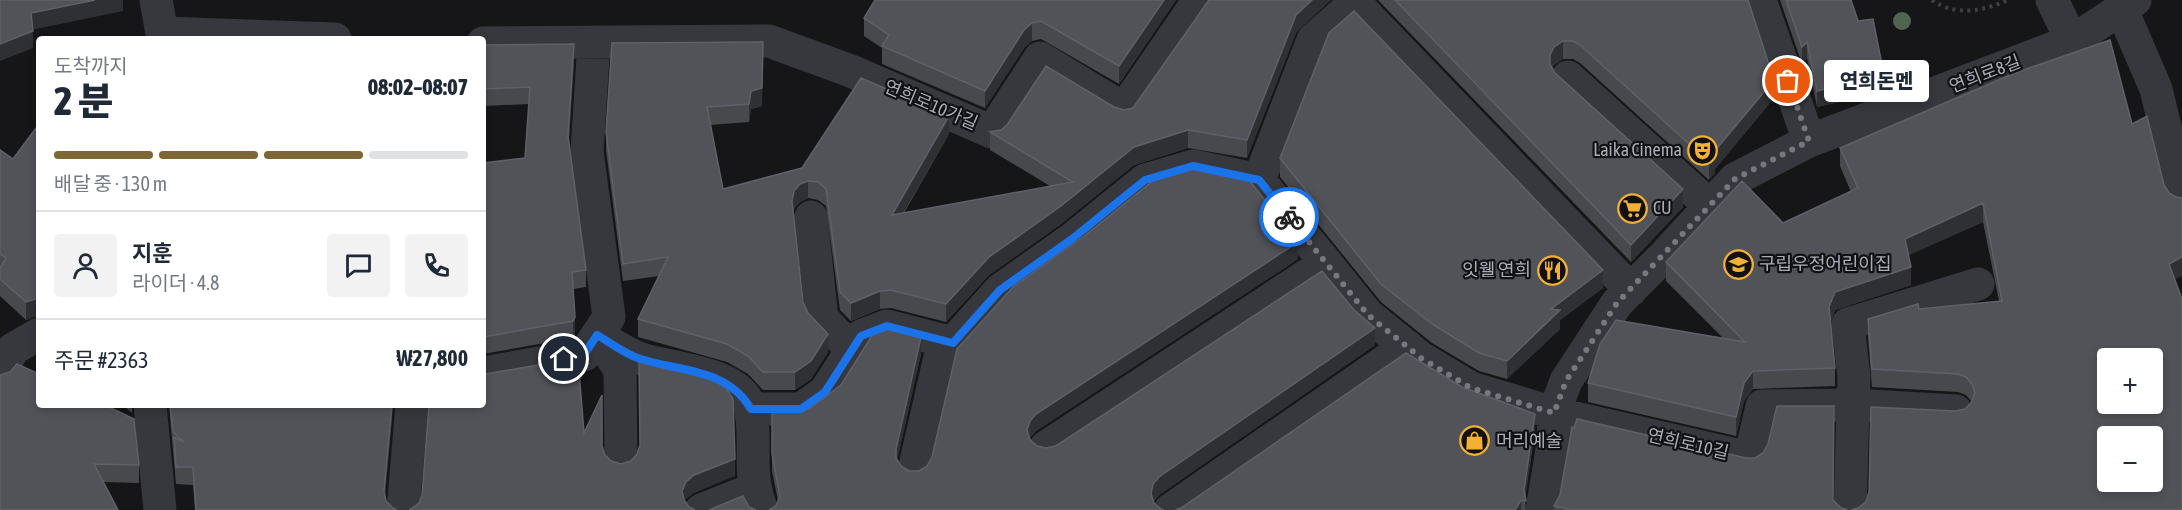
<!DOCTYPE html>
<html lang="ko">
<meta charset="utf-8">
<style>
body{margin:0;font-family:"Asap Condensed","Noto Sans KR",sans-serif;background:#f2f2f3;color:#1f2937;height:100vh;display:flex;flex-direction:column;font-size:22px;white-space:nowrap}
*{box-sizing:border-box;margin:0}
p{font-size:20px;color:#747a83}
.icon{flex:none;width:33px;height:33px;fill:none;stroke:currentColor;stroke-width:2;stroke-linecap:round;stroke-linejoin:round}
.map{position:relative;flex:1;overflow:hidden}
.sheet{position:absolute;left:36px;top:36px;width:450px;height:372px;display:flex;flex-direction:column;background:#fff;border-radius:6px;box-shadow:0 3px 9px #0003}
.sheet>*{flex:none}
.tools{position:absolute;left:2097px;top:348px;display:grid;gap:12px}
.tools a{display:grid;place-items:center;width:66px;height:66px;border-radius:6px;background:#fff;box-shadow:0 3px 9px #0003;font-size:30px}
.pin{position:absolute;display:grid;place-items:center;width:51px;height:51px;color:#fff;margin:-26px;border:3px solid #fff;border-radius:50%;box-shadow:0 2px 6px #0007}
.courier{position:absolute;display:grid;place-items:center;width:60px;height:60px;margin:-30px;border:4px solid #1a73e8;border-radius:50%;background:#fff;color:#222;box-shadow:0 2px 8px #0007}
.bubble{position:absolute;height:42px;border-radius:6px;background:#fff;box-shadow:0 3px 9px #0003;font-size:20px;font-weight:800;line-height:42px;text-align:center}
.head em{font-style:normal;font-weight:800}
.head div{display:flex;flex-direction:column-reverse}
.head{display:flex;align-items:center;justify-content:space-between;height:102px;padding:0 18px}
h1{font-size:39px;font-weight:800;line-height:45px}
.bar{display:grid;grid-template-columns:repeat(4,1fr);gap:9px 6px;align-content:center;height:72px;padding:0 18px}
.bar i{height:8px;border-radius:4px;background:#e0e1e3}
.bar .current{background:#7e6636}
.bar p{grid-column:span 4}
.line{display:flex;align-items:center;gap:15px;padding:0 18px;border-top:2px solid #e0e1e3}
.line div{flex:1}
.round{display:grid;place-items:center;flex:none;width:63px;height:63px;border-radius:6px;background:#f2f2f3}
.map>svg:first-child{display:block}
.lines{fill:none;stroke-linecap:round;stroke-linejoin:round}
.path{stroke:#3d3f44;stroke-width:4;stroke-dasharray:3 4.5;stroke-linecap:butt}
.minor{stroke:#37383d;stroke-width:33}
.tree{fill:#506452}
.wall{fill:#47494d}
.shaded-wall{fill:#2f3033}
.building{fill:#525359;stroke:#5f6168;stroke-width:1.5;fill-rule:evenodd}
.done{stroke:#757880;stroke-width:6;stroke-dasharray:0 10.8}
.route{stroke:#1a73e8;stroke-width:8}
.labels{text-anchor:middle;stroke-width:4.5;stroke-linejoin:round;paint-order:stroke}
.street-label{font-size:18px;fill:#a8adb8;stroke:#111113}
.poi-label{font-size:18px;fill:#a8adb8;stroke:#111113;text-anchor:start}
</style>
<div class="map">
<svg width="2182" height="510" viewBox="0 0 2182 510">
<rect width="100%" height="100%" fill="#161618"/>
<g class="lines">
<path class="path" d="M1932,0C1956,17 1983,11 2008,0"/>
<path class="minor" d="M156,0L163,39
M1760,0L1809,141
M2052,0L2072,41
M1355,3L1631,290
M2122,10L2156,89L2182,198
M163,33L335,39
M483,43L769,41L851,71L992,132L1040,58L1124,109L1199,0
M1568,77L1710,206
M1259,180L1368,315L1421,358L1471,388L1554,413L1750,458L1762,406L1854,405L1956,411
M1259,180L1313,40L1358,0
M811,217L822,318L852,350
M597,335C611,343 626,354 641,359C670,369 744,371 751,411C757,447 747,474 762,510
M598,336L620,370L621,462
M483,373L584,355L609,317L587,151L594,42
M0,374L13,349L39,334
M150,405L160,510
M751,409H801L825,392L861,336L887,326L953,343
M1046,447L1326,263
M914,470L940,357L1000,290L1072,239L1145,180L1193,166L1259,180
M403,510L412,405
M701,510L754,489
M1170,510L1407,346
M1542,510L1553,444L1554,413L1566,381L1617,303L1664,256L1735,179L1809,141L2072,41L2135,0
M1850,510L1854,377L1848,324L1978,284"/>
</g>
<circle class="tree" cx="1902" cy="21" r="9"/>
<path class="wall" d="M1176,0L1119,84L1041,39L1032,41L1024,48L985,108L882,64V48L864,36V18Z
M1378,0H1748L1774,98L1715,169V173L1709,180L1580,63L1573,59H1563L1554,65L1552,68L1555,73L1683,207L1631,262Z
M1780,0H1851L1884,92L1817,107L1807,58L1802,64Z
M1296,33L1247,158L1188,148L1134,165L1061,224L989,275L946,322L891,308L880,309L851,321L840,310L826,206L818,200L808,198L800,202L794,209V212L803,302L828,352L811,379L795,390H763L748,374L727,362L638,337V319L659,276L623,281L606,150V132L612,43L762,106L751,109L749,122L710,125L723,189L949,134L904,213L1050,186L990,150V132L1114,107L1124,110L1133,108Z
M483,45L574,61L569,141L586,270V287L573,289L575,334L573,338L483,354V163L525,158L529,104L483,106Z
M39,124V315L26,320L0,296V150L13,159Z
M2132,124L2182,276L2174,279L1858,508L1955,411L1965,409L1972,402L1966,395L1958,392L1872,387L1868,337V319L1919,309L1999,301L1983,222L1908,255L1911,285L1835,310L1831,322L1835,368V386L1753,389L1744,401L1736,436L1588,402V383L1723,338L1666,281V262L1783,223L1851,192L1840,166V148Z
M1280,158L1603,288L1560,320V329L1507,379L1479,371L1432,343L1381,302L1280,177Z
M1298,259L1036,431L1030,438L1037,446L1046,448L1375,345L1159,495L1154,501V503L1161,509L776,506L778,501L772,471V411H801L812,407L921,354L897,460L901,466L909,471H919Z
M0,375L139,465V483L103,482Z
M123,405H132V413Z
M169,405H393L385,496L386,501L393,508L397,510H195L193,485L176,484Z
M1535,431L1525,498L1526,510H1175Z
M1833,500L1841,508L1848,510H1554V506Z"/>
<path class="shaded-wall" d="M95,0H123V11L31,30V13Z
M1164,0H1176L1119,84V66Z
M1312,0H1331L1296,33L1247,158V140L1296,15Z
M1032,23V41L1024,48L985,108V91L1024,30Z
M33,31V48L0,61V44Z
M1563,41V59L1554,65L1550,72V55L1554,47Z
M763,42L762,106L751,109L749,122V104L751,91Z
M1807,42V58L1802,64V47Z
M574,44V61L568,153V136Z
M1884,75V92L1817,107V91Z
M1774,80V98L1715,169V173L1709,180V162L1713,153Z
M949,116V134L892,232V215Z
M1188,130V148L1134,165L1061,224L989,275L946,322V304L989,257L1134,147Z
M808,181V198L800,202L794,209L792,219V201L794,191L800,184Z
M1683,189V207L1631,262V245Z
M1983,203V222L1905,257V239Z
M1298,242V259L1036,431L1030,438L1027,430L1030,421L1036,414Z
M2182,257V276L2169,282V264Z
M1911,267V285L1835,310L1829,326V307L1835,292Z
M1603,270V288L1560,320V329L1507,379V361L1551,309Z
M880,291V309L851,321V303Z
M38,298V315L26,320V302Z
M575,317V334L573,338V321Z
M1375,328V345L1159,495L1153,501L1151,494L1153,484L1159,477Z
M828,334V352L811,379L795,390V372Z
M921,337V354L896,466V449Z
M1753,371V389L1744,401L1736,436V417L1744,383Z
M392,405H393L384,508V491Z
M1535,414V431L1524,501V490Z
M735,459V476L694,493L686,499L682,508V491L686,482L694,475Z
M1521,500V510H1515Z"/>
<path class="building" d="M0,0H95L31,13L33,31L0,44Z
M875,0H1164L1119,66L1041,21L1032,23L1024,30L985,91L882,46L889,35L864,18Z
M1209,0H1312L1296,15L1247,140L1188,130L1134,147L1061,206L989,257L946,304L891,290L880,291L851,303L840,292L826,189L818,182L808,181L800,184L794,191L792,201L803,302L808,313L828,334L811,361L795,372H763L748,356L727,344L638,319L668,257L623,264L606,132L612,43L763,42L762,88L751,91L749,104L707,107L723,189L802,168L861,78L949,116L892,215L1073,182L990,132L1001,130L1007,125L1046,66L1114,107L1124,110L1133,108Z
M1395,0H1748L1774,80L1713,153L1715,155L1709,162L1580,45L1573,41H1563L1554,47L1550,55V64L1555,73L1683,189L1631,245Z
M1786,0H1851L1858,21L1873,19L1884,75L1817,91L1807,42L1802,47Z
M1354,11L1603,270L1551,309L1560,310L1507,361L1479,353L1432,324L1381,284L1280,158L1329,33Z
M196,37L329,39H196Z
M2110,40L2132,124L2147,116L2164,185L2169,193L2176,197L2182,198V257L2169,264L2182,299V510H1851L1858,508L1866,502L1869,492L1871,407L1955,411L1965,409L1971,403L1975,393L1972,384L1966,377L1958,374L1872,369L1868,319L1918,304L1919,309L2002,301L1983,203L1905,239L1911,267L1835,292L1829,307L1835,368L1753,371L1744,383L1736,417L1588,383L1600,344L1616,320L1745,342L1666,262L1742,181L1783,223L1858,188L1840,148L2015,73ZM2108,358H2152V404H2108ZM2108,436H2152V482H2108Z
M574,44L568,136L586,270L572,272L575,317L573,321L483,337V163L525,158L530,87L483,89V45Z
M39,124V298L26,302L0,279V268L6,258L0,254V150L13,159Z
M1194,168L1249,180L1298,242L1036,414L1030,421L1027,430L1030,440L1037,446L1046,448L1056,446L1322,271L1354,310L1375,328L1159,477L1153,484L1151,494L1154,503L1161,509L1164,510H769L776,506L780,496L772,454V411H801L812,407L841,385L873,334L888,328L921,337L896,449V458L901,466L909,471H919L927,466L932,457L957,349L1013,287L1083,237L1154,180Z
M1406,353L1462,387L1535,414L1524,490L1526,501L1521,500L1515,510H1175L1181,508Z
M578,358L584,433L602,395V446L605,455L611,461L621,464L631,461L637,454L640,445L639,361L699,375L724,385L733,399L735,459L694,475L686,482L682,491L684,500L689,507L695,510H409L411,509L419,503L422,495L429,405H483V374H486Z
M17,364L39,374V405H105L134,419L139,465L94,464L118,510H0V375L10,372Z
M170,405H392L384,491L386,501L393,508L397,510H196L193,467H176L174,437L184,442L173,432Z
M1777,406H1834L1833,500L1841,508L1848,510H1573L1554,506L1560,495L1572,427L1574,428L1577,419L1746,458H1755L1763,453L1768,444Z
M743,496L749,507L756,510H709Z"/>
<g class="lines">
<path class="done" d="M1289,217L1368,315L1421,358L1471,388L1554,413L1566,381L1617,303L1735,179L1809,141L1788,81"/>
<path class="route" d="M564,359L584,355L597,335C611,343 626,355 641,359C681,372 727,368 751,409H801L825,392L861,336L887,326L953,343L1000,290L1072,239L1145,180L1193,166L1259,180L1289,217"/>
</g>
<defs>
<symbol id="theatre-ring" viewBox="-11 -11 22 22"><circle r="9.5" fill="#111113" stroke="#f2b134" stroke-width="1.5"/><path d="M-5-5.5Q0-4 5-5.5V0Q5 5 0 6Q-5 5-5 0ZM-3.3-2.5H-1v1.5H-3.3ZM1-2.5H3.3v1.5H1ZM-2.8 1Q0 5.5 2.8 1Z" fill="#f2b134"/></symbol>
<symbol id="supermarket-ring" viewBox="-11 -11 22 22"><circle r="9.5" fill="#111113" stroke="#f2b134" stroke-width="1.5"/><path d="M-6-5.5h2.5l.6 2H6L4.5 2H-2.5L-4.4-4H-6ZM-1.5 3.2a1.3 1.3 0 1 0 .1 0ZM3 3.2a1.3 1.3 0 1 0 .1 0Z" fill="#f2b134"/></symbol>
<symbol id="school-ring" viewBox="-11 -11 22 22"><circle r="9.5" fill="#111113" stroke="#f2b134" stroke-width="1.5"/><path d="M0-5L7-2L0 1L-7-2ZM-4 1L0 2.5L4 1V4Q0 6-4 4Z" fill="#f2b134"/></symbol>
<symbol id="restaurant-ring" viewBox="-11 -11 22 22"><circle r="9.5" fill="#111113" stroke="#f2b134" stroke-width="1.5"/><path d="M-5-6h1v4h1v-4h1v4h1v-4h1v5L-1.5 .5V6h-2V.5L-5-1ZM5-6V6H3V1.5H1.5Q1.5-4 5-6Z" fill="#f2b134"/></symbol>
<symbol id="shop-ring" viewBox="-11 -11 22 22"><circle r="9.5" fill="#111113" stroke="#f2b134" stroke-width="1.5"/><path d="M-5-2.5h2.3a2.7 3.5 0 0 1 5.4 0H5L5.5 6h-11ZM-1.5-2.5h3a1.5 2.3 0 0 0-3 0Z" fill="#f2b134"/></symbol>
</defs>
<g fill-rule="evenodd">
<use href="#theatre-ring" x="1686" y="134" width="33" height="33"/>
<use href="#supermarket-ring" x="1616" y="192" width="33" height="33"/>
<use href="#school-ring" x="1722" y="248" width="33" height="33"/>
<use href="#restaurant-ring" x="1536" y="254" width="33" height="33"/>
<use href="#shop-ring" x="1458" y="424" width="33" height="33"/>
</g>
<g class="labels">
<g class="street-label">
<text transform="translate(1985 74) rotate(-21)" y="6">연희로8길</text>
<text transform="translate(931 105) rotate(23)" y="6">연희로10가길</text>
<text transform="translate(1688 444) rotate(13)" y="6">연희로10길</text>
</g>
<g class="poi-label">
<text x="1682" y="156" text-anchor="end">Laika Cinema</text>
<text x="1653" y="214">CU</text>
<text x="1759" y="270">구립우정어린이집</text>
<text x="1531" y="276" text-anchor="end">잇웰 연희</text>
<text x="1496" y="447">머리예술</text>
</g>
</g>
</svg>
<div class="tools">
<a>+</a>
<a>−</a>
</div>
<div class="pin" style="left:1788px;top:81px;background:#ea580c"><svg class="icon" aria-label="bag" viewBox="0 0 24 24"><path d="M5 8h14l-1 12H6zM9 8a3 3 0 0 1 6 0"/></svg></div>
<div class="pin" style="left:564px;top:359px;background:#1f2937"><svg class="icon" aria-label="home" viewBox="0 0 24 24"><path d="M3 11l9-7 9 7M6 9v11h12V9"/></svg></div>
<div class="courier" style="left:1289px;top:217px"><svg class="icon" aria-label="bike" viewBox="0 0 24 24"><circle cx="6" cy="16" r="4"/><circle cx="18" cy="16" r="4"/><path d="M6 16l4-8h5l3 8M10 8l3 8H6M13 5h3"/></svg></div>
<div class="bubble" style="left:1824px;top:60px;width:105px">연희돈멘</div>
<section class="sheet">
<div class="head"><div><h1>2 분</h1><p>도착까지</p></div><em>08:02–08:07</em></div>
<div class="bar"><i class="current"></i><i class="current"></i><i class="current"></i><i></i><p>배달 중 · 130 m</p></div>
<div class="line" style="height:108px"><a class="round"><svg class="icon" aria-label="person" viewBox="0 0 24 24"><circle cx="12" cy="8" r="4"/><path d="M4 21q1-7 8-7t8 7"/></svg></a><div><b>지훈</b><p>라이더 · 4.8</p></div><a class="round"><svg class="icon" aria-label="chat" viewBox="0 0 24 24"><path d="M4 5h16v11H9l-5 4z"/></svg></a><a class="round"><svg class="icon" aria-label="phone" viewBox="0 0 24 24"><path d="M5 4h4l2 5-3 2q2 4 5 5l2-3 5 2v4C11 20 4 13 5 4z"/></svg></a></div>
<div class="line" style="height:78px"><div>주문 #2363</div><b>₩27,800</b></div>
</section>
</div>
